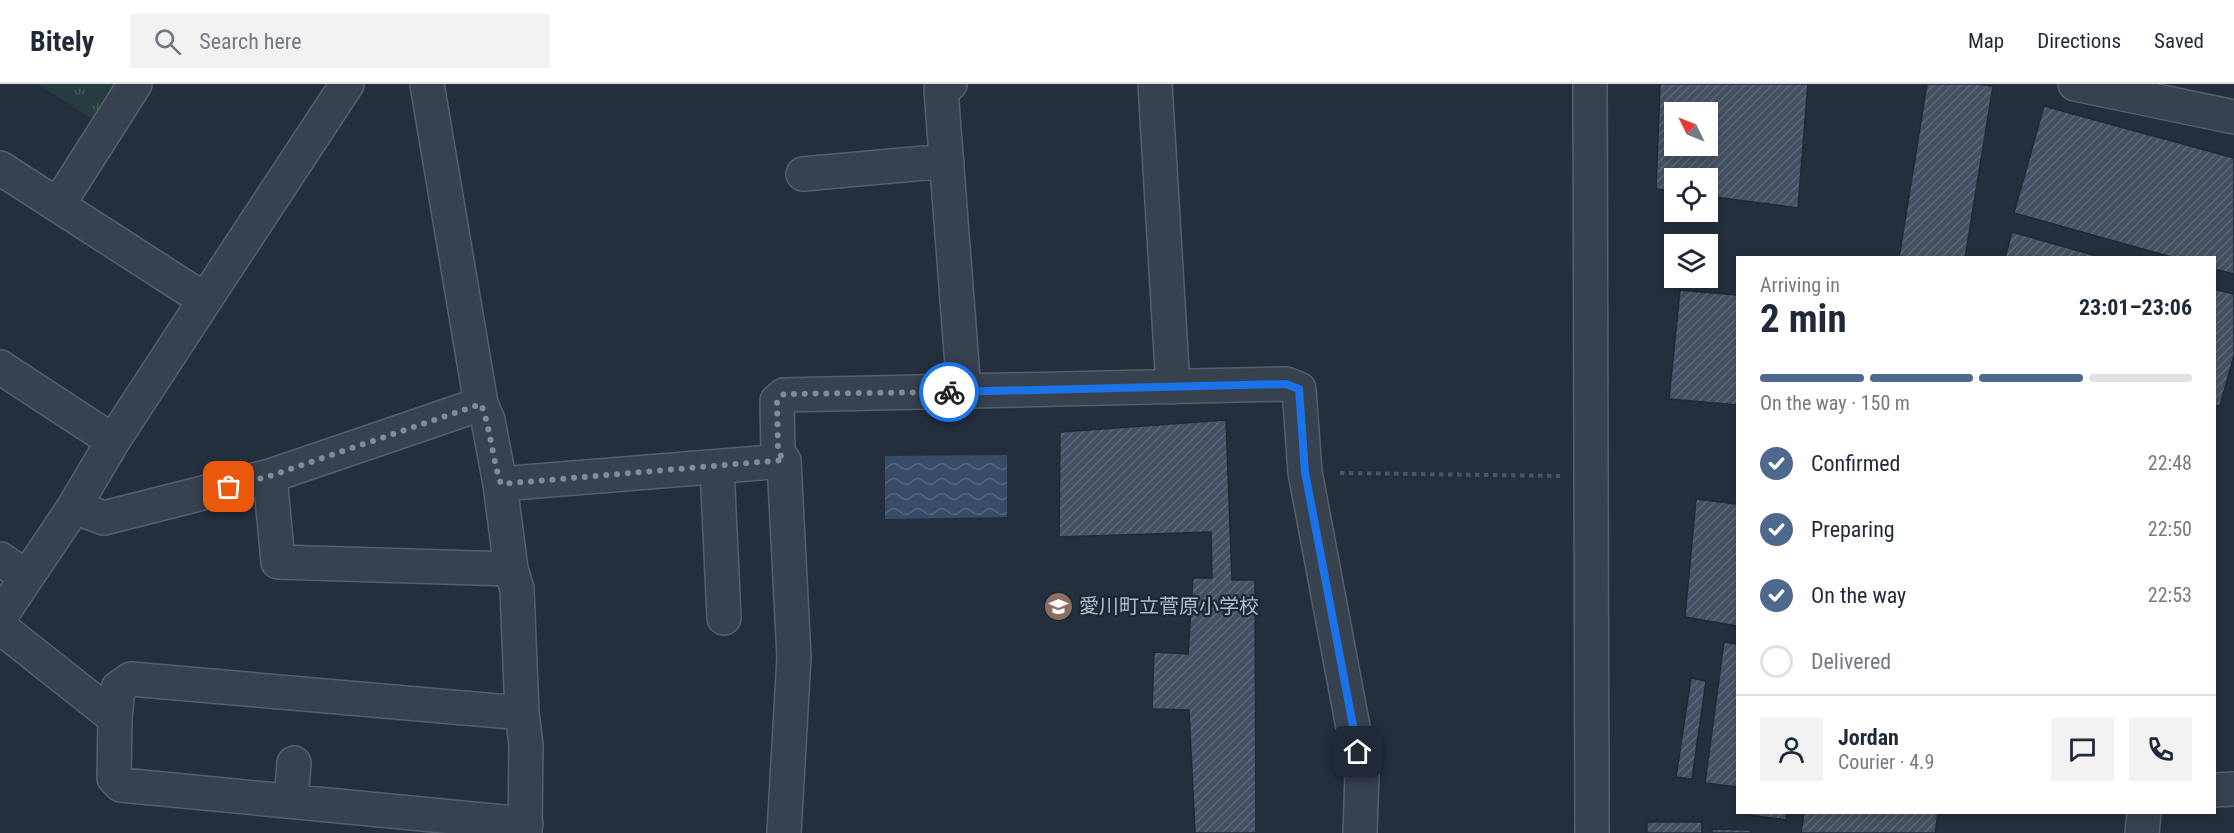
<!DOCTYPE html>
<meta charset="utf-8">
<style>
body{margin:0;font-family:"Roboto Condensed","Noto Sans JP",sans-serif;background:#f2f2f3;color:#1f2937;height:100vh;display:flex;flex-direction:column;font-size:22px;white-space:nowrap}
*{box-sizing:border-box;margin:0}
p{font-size:20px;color:#747a83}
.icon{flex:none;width:33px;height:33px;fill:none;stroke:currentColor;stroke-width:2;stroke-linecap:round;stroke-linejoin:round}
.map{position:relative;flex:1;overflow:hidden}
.side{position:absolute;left:1736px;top:172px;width:480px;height:558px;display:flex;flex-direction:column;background:#fff;border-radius:0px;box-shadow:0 3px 9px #0003}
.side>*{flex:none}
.needle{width:39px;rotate:313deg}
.buttons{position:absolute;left:1664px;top:18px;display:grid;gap:12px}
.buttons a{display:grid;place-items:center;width:54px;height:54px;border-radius:0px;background:#fff;box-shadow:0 3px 9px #0003;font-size:30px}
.pin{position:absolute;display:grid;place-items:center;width:51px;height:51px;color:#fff;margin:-26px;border-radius:12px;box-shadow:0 3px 9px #0006}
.courier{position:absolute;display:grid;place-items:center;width:60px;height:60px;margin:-30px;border:4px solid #1a73e8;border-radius:50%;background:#fff;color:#222;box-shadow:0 2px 8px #0007}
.overview em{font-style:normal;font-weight:700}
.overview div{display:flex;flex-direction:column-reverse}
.overview{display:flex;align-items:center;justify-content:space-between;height:102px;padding:0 24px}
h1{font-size:39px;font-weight:700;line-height:45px}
.bar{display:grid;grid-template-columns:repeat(4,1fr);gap:9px 6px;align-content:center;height:72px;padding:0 24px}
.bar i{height:8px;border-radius:4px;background:#e0e1e3}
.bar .on{background:#4f688e}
.bar p{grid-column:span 4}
.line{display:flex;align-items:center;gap:15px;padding:0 24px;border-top:2px solid #e0e1e3}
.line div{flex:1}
.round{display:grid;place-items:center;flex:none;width:63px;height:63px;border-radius:0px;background:#f2f2f3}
ol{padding:0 24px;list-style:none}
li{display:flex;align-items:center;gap:18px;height:66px}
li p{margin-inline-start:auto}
li .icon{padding:6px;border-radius:50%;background:#4f688e;color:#fff;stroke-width:4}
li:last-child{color:#747a83}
li i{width:33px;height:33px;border:3px solid #e0e1e3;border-radius:50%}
header{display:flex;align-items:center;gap:36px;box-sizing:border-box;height:84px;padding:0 30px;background:#fff;border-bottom:2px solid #e0e1e3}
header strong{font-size:28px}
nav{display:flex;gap:33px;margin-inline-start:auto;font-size:21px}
.search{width:420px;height:54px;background:#f2f2f3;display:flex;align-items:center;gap:15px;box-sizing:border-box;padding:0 21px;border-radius:0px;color:#747a83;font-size:22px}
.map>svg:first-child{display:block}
.park{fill:url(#park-tufts)}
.water{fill:url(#water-waves)}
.building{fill:url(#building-hatch);stroke:#1f2835;stroke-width:1.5;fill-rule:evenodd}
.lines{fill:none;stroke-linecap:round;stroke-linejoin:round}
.minor-casing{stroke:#565f6c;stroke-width:36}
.path{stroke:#44595c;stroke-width:4;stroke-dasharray:4.5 4.5;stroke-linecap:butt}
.minor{stroke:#38414e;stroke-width:33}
.done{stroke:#828b98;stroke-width:6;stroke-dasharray:0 10.8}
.route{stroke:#1a73e8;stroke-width:8}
.labels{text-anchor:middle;stroke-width:4.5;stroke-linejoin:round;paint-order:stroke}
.poi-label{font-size:20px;fill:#b4bcc9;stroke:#1d2633;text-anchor:start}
</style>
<header>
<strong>Bitely</strong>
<div class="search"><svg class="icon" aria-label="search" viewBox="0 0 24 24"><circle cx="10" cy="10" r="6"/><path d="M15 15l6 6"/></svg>Search here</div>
<nav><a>Map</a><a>Directions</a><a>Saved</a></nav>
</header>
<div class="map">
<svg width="2234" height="749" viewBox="0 0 2234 749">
<defs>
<pattern id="park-tufts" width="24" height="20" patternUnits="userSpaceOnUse" patternTransform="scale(1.5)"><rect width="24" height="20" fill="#263c3f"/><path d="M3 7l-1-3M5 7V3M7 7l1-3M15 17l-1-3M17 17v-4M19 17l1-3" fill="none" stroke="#435659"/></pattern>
<pattern id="water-waves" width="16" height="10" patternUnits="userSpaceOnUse" patternTransform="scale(1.5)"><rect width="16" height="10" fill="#394c67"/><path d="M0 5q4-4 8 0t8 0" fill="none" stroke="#53647b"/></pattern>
<pattern id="building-hatch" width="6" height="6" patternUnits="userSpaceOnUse" patternTransform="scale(1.5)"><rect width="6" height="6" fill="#455162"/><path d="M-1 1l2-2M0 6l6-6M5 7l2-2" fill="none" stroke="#5d6877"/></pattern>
</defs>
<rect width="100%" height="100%" fill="#242f3e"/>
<path class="park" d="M38,0H119L95,37Z"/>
<path class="water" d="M1007,371V433L885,435V372Z"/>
<path class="building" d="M1660,0H1808L1798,124L1707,112V94H1674V107L1656,105ZM1674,28H1707V62H1674Z
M1927,0H1977L1993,2L1965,174H1899Z
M2044,22L2234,74V190L2214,185V174H2175L2014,129Z
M2012,148L2104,174H2005Z
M2214,205L2234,210V271L2220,322L2214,321Z
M1680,206L1737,211V321L1669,315Z
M1226,336L1232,496H1255L1256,749H1195L1189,626L1152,625L1154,568L1188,570L1193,494H1212L1211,448L1059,453L1060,348Z
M1696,415L1737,420V542L1685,533Z
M1724,558L1737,560V703L1705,699Z
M1691,594L1706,597L1692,695L1676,693Z
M1737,721V729H1787L1786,736L1736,729Z
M1804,729H1938L1935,749H1801Z
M1647,738H1702V749H1647Z
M1712,745L1751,746V749H1712Z"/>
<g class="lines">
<defs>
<path id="minor" d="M427,0L481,320
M950,0L941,6L964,307
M1155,0L1173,303
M1590,0L1592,749
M2075,0L2234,33
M0,84L205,216
M803,90L947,77
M58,121L135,0
M0,283L113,357
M717,383L724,534
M270,392L278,478L511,485
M500,400L784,377L778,368L777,317L784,311L1286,300L1299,305L1305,388L1362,691L1360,749
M74,423L104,434L270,392L481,320L488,336L500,400L511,485L517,505L522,629L526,661L525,749
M0,475L27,493
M0,533L74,423L113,357L205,216L347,0
M0,543L115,634
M522,629L131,595L118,604L115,634L114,694L121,701L526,740
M2214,706L2234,705
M291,717L294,679
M784,749L794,573L784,377
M2142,749L2144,729"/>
</defs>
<use href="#minor" class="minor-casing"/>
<path class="path" d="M1340,389L1560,392"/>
<use href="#minor" class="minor"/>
</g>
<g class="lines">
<path class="done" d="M229,403L270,392L481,320C491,346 492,374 501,400L784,376L778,368L777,317L784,310L949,308"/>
<path class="route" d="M949,308L1286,300L1299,305L1305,388L1358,668"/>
</g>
<defs>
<symbol id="school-disc" viewBox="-11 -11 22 22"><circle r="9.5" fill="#8d6e63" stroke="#1d2633"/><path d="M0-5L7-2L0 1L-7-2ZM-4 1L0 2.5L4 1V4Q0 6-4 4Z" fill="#fff"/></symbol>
</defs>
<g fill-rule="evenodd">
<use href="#school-disc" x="1042" y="506" width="33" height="33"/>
</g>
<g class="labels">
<g class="poi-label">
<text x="1079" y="529">愛川町立菅原小学校</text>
</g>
</g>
</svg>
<div class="buttons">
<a><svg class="needle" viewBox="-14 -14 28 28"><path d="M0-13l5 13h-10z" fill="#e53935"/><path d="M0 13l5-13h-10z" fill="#747a83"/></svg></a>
<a><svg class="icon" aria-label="locate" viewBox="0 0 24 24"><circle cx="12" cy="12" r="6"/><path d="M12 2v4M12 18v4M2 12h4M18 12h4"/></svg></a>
<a><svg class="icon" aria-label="layers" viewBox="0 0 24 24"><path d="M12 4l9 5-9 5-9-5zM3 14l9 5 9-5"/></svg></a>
</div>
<div class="pin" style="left:229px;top:403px;background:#ea580c"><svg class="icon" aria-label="bag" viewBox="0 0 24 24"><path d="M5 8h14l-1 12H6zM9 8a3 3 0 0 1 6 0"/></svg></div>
<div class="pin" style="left:1358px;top:668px;background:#1f2937"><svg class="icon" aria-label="home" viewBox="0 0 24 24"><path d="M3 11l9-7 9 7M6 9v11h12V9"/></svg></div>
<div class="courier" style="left:949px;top:308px"><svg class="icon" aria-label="bike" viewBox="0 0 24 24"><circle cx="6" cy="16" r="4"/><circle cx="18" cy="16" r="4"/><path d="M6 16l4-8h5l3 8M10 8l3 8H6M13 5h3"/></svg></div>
<section class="side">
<div class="overview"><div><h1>2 min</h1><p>Arriving in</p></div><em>23:01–23:06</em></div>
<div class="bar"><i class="on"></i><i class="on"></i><i class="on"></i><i></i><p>On the way · 150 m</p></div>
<ol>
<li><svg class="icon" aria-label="check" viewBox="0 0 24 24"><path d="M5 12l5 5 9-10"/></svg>Confirmed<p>22:48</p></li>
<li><svg class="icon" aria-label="check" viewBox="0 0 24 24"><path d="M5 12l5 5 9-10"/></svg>Preparing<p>22:50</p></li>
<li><svg class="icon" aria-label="check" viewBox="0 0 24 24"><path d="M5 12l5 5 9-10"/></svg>On the way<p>22:53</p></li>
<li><i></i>Delivered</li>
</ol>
<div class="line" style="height:108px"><a class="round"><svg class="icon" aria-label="person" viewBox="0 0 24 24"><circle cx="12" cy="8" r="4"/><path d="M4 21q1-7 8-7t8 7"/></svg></a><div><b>Jordan</b><p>Courier · 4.9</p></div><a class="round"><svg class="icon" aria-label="chat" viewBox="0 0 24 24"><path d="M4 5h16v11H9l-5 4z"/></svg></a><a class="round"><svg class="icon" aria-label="phone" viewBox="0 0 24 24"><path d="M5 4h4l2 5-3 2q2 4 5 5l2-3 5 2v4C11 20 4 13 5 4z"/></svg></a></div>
</section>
</div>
